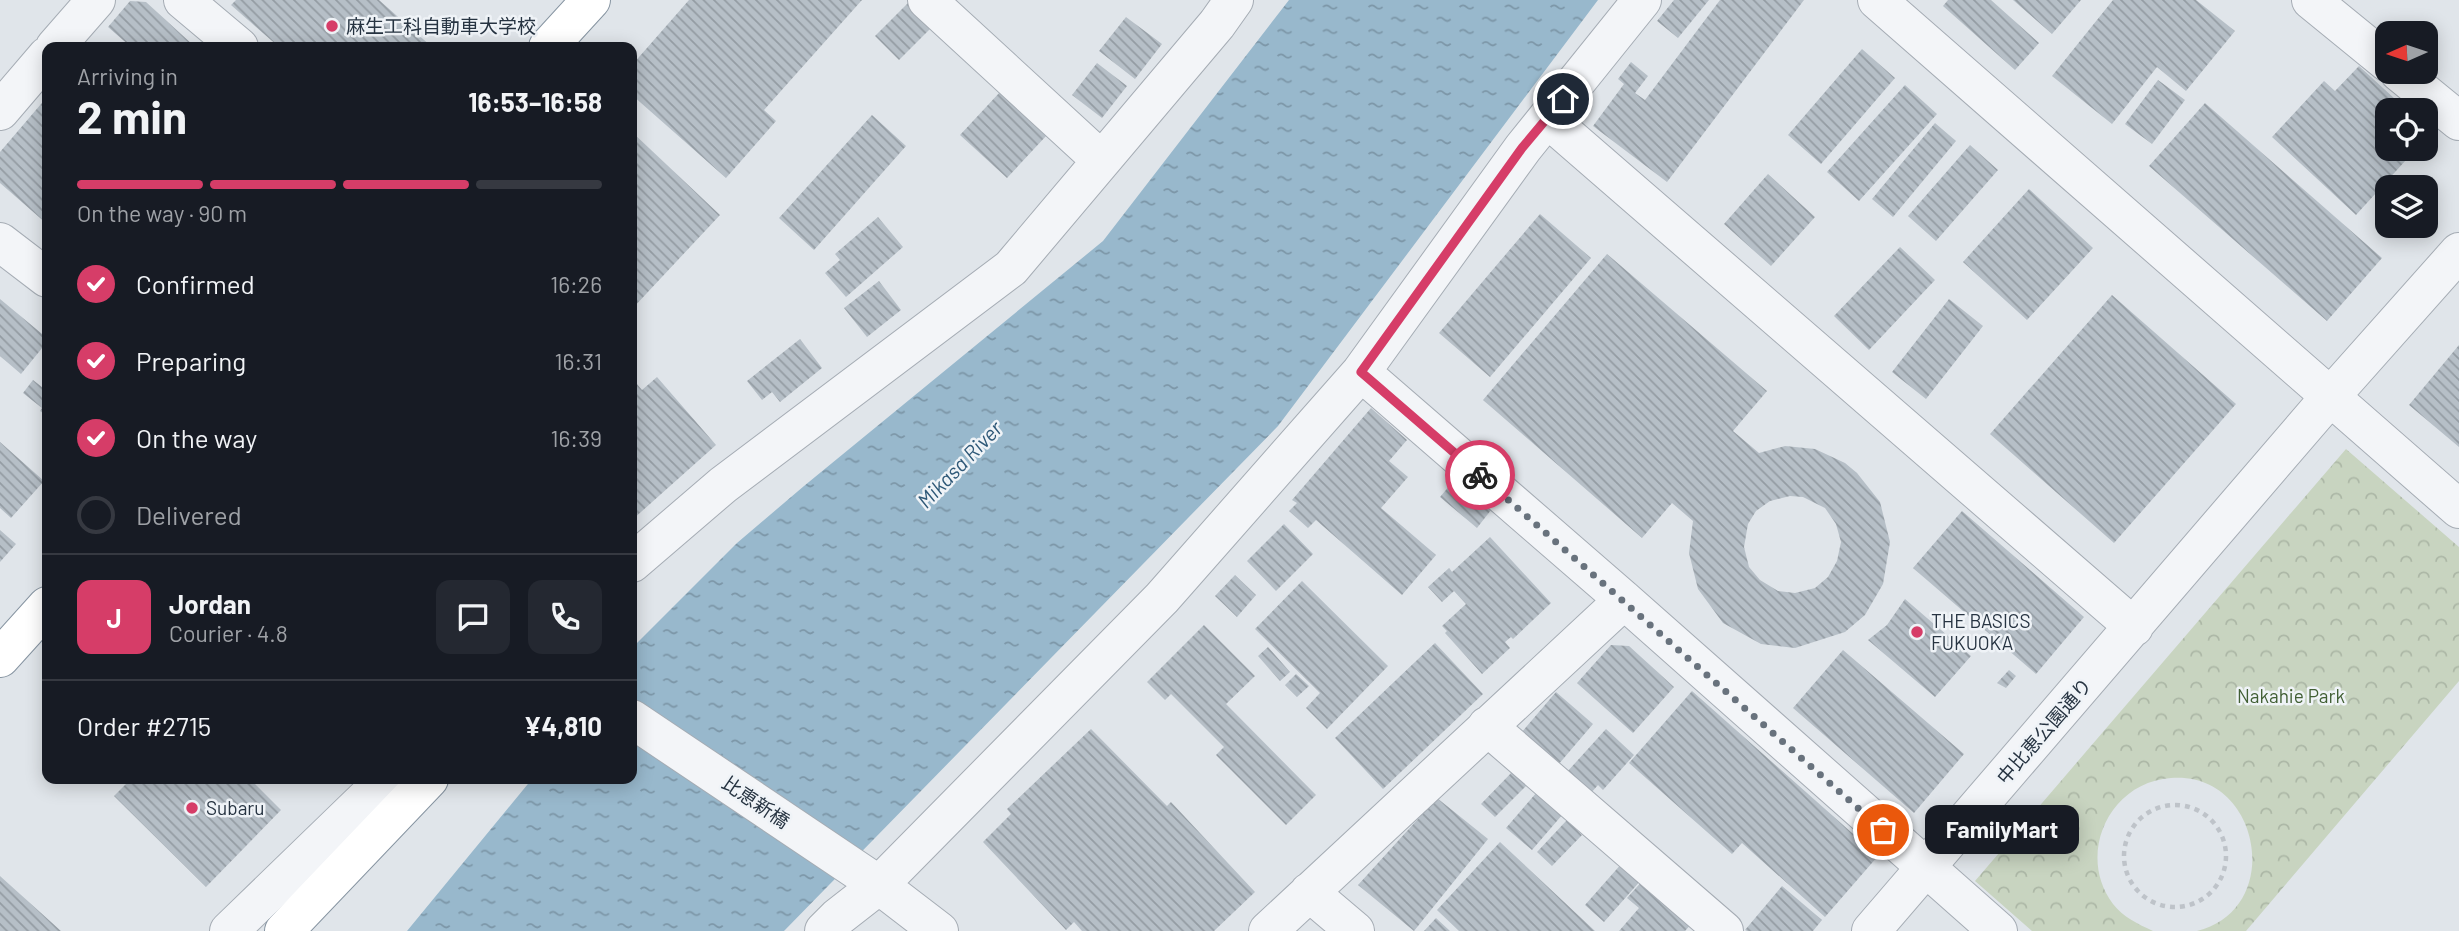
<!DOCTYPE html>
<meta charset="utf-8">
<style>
body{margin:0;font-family:Barlow,"Noto Sans JP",sans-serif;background:#242831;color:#f1f3f6;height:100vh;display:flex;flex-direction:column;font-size:26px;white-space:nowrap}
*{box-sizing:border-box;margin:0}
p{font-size:23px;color:#9ea1a6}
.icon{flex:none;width:38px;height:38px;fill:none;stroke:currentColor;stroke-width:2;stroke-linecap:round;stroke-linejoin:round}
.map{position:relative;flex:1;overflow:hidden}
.side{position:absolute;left:42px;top:42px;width:595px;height:742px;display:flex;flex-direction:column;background:#171b24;border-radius:14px;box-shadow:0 4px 18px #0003}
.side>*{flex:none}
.needle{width:46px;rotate:267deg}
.fabs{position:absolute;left:2375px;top:21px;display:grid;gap:14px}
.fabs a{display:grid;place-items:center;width:63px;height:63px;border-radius:14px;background:#171b24;box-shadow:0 4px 18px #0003;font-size:35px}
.pin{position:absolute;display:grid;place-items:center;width:60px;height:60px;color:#fff;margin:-30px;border:4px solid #fff;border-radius:50%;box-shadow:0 2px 7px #0007}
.courier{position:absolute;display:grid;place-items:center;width:70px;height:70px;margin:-35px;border:5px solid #d63d68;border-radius:50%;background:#fff;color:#222;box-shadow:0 2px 9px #0007}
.bubble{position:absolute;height:49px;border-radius:14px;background:#171b24;box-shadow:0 4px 18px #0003;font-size:23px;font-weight:700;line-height:49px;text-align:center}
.overview em{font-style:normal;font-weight:700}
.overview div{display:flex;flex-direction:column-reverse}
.overview{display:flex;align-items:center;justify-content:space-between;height:119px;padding:0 35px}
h1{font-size:46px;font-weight:700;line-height:52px}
.bar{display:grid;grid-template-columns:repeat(4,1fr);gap:10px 7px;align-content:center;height:84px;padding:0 35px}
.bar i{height:9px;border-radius:5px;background:#363941}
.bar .active{background:#d63d68}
.bar p{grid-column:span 4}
.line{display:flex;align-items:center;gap:18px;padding:0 35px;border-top:2px solid #363941}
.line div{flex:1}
.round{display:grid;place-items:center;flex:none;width:74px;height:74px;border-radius:14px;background:#242831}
ol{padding:0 35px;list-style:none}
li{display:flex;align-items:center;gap:21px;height:77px}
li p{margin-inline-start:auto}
li .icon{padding:7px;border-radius:50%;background:#d63d68;color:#fff;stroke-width:4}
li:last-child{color:#9ea1a6}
li i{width:38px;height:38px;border:4px solid #363941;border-radius:50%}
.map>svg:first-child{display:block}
.park{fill:url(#park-crowns)}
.water{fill:url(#water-ripples)}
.building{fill:url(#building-back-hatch);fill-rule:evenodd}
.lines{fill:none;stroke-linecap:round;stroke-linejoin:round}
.minor-casing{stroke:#a5acb4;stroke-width:40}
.highway-casing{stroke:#8694a1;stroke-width:40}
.path{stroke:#bec3c9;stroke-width:4.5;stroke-dasharray:5 5;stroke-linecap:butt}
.minor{stroke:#f3f5f8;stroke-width:38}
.highway{stroke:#fff;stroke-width:38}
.done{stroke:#68727d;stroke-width:7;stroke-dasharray:0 12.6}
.route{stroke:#d63d68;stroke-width:9}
.poi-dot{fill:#d63d68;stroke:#eff3f7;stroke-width:2.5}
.labels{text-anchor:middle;stroke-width:5;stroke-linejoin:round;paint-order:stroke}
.poi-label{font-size:19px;fill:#273442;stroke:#eff3f7;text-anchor:start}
.park-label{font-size:19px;fill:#415f34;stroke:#eff3f7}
.street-label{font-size:19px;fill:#273442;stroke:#eff3f7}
.water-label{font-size:21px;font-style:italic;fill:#2f5978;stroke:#eff3f7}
</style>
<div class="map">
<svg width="2459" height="931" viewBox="0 0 2459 931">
<defs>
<pattern id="park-crowns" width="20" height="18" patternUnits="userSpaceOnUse" patternTransform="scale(1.75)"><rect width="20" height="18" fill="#c8d4c0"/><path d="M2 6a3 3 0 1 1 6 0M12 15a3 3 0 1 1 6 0" fill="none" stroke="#acb7a6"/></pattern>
<pattern id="water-ripples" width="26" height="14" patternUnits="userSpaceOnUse" patternTransform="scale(1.75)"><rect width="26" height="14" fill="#98b8cc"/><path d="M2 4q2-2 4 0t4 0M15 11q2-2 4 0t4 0" fill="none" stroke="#7c96a7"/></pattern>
<pattern id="building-back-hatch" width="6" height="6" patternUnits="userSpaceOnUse" patternTransform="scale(1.75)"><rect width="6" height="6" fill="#b6bfc7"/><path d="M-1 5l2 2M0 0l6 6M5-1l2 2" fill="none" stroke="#949ca3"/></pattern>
</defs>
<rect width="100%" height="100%" fill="#e0e5ea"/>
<path class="park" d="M2346,449L2459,547V681L2246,931H2197C2285,910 2262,771 2171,778C2109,782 2076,855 2113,904C2123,917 2138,924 2153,931H2032L1975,881Z"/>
<path class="water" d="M1289,0H1598L1278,426L784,931H407L532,779H632V648L737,543L804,486L1103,241Z"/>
<path class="building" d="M236,0H379L432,47H279L231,5Z
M689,0H862L764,110L776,121L726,178L632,95V65Z
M1674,0H1709L1678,38L1657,21Z
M1720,0H1804L1667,182L1593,126L1624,84L1618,79L1631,62L1648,76L1635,93L1645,100Z
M1948,0H1991L2039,43L2015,70L1943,6Z
M2013,0H2081L2052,34Z
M2113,0H2196L2235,31L2186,91L2157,67L2112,124L2052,76Z
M130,1L146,2L193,45L191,47H131L108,27Z
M908,3L932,27L899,60L875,36Z
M1126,17L1162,44L1135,79L1099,51Z
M1862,49L1895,78L1821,164L1788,135Z
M1097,63L1127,86L1102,118L1072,95Z
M2359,66L2407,110H2387V149H2416L2356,215L2272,137L2324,81L2335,91Z
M2158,80L2185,100L2152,144L2125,124Z
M1905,85L1937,114L1859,201L1827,172Z
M1000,92L1047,135L1007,178L960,135Z
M47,97V224L0,183V152Z
M2205,103L2382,258L2327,321L2149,166Z
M872,115L906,146L814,250L779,218Z
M1935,123L1956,141L1893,217L1872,199Z
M632,132L720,215L632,309Z
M1970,145L1998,170L1936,241L1908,216Z
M1768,174L1815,217L1771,266L1724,224Z
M2029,189L2093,248L2027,320L1963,262Z
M1540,214L1591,258L1490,377L1439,333Z
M878,217L903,247L846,297L825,273L840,260L835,254Z
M1900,247L1935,280L1869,350L1834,316Z
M1607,254L1767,391L1733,431L1759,453L1785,446L1815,449L1845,463L1857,473L1880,502L1890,542L1883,584L1865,615L1845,632L1795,648L1761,644L1723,623L1698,589L1689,553L1693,521L1672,503L1642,538L1483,400ZM1790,496L1803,497L1825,508L1836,524L1841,542L1837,561L1828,577L1815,588L1795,593L1778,591L1760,580L1749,567L1744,547L1748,524L1756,511L1770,501Z
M879,281L901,310L867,337L844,308Z
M2112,295L2236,404L2114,543L1990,434Z
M0,299L47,338V342L21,374L0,356Z
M1949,299L1983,326L1926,399L1892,372Z
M800,339L822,368L780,402L772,392L762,400L747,381Z
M2459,345V447L2409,405Z
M657,377L716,445L632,520V378L642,390Z
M33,380L47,391V416L40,411L42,408L23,393Z
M1371,408L1407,440L1389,461L1408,477L1381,508L1436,555L1402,595L1316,520L1308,528L1289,511L1297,503L1292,500Z
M0,442L44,481L11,518L0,508Z
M1451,484L1474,504L1478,499L1491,510L1477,528L1440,497Z
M1962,511L2084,617L2036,674L1913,568Z
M1284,524L1313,554L1276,591L1247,561Z
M0,530L16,544L0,562Z
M1490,537L1551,603L1513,639L1511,637L1505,642L1510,648L1482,674L1445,633L1447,631L1442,626L1466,604L1454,591L1442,602L1428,587L1449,568L1452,572Z
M1235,575L1256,595L1237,617L1215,596Z
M1302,581L1388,666L1327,729L1306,708L1320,693L1255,629Z
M1905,599L1971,656L1935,697L1868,640L1887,625Z
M1204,625L1255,676L1226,704L1316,795L1286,825L1216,755L1224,747L1171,694L1165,700L1147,682Z
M1435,643L1483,694L1383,789L1335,738Z
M1611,645L1629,646L1674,687L1633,733L1577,683Z
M1268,647L1290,672L1280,681L1258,656Z
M1843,650L1964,754L1914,813L1793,708Z
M2009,670L2016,676L2006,688L1997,683Z
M1296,674L1309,686L1297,697L1285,685Z
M1692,691L1878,856L1825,917L1742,843L1732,854L1629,763Z
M1556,692L1593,724L1558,765L1521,733Z
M1091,729L1167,806L1171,802L1255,892L1214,931H1082L1074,922L1066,930L983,842L1011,814L1007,809Z
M1606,729L1634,755L1603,790L1598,785L1590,794L1567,772Z
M1514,770L1528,784L1495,817L1481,804Z
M131,779H250L281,810L206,887L114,796Z
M1537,792L1563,814L1532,850L1506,828Z
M1437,798L1488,839L1414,931L1358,885Z
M1567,820L1582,835L1552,866L1537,852Z
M1500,842L1595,931H1459L1437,910Z
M1623,862L1642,879L1604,922L1585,905Z
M0,876L61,931H0Z
M1644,879L1693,922L1685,931H1619L1639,908L1627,898Z
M1782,886L1822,920L1813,931H1747L1745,930Z
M1436,918L1450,931H1424Z"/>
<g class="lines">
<defs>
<path id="minor" d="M183,0L239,47
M927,0L1101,160
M1877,0L2459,509
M2311,0L2387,62
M55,47L96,0
M2399,72L2459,121
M0,111L47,56
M1548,119L2134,627
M0,242L47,278
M1361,372L1624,600L1998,931
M632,563L723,485L1011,268L1217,24L1234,0
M632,719L879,885L939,931
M1487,726L1724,931
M1309,892L1355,931
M229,931L386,779
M824,931L838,917L879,885L1162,598L1361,372L1523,148L1642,0
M1268,931L1624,600
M1871,931L2330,397L2459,252"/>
<path id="highway" d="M548,47L591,0
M0,658L47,606
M284,931L429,779"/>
</defs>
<use href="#minor" class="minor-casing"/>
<use href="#highway" class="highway-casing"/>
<path class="path" d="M2124 856a51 51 0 1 1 102 0a51 51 0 1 1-102 0Z"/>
<use href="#minor" class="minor"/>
<use href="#highway" class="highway"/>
</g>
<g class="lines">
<path class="done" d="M1480,475L1883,830"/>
<path class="route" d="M1480,475L1361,372L1522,148L1563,99"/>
</g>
<g class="poi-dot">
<circle cx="332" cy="26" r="7"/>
<circle cx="1917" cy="632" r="7"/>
<circle cx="192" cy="808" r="7"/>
</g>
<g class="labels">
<g class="poi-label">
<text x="346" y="33">麻生工科自動車大学校</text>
<text x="1931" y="628">THE BASICS<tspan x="1931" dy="22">FUKUOKA</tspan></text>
<text x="206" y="815">Subaru</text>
</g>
<g class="park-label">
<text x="2291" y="703">Nakahie Park</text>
</g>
<g class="street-label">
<text transform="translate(2044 731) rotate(-49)" y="7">中比恵公園通り</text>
<text transform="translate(756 802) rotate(34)" y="7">比恵新橋</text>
</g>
<g class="water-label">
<text transform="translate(960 465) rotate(-46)" y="7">Mikasa River</text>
</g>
</g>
</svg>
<div class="fabs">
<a><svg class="needle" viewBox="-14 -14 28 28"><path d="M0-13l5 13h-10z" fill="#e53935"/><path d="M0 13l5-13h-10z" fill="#9ea1a6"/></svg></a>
<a><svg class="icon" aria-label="locate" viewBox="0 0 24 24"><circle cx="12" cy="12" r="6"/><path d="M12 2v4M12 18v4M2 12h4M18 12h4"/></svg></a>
<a><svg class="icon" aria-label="layers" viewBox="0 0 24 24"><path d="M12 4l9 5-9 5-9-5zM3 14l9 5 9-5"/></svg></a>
</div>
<div class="pin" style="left:1883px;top:830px;background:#ea580c"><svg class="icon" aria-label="bag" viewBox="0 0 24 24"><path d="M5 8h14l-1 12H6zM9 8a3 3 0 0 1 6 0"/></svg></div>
<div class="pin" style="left:1563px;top:99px;background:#1f2937"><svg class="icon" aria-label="home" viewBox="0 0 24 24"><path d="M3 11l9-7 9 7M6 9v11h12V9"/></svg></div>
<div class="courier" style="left:1480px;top:475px"><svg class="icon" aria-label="bike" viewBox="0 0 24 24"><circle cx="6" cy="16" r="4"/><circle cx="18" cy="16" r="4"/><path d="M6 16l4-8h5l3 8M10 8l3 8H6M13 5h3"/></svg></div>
<div class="bubble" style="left:1925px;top:805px;width:154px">FamilyMart</div>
<section class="side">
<div class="overview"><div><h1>2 min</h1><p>Arriving in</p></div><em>16:53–16:58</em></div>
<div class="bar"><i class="active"></i><i class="active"></i><i class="active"></i><i></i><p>On the way · 90 m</p></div>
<ol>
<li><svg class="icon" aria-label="check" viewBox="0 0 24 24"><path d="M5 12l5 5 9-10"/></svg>Confirmed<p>16:26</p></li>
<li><svg class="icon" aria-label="check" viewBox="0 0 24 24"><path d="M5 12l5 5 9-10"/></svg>Preparing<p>16:31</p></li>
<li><svg class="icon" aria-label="check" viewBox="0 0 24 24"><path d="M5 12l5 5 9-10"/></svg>On the way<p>16:39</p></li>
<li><i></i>Delivered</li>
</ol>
<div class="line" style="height:126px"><b class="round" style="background:#d63d68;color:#fff">J</b><div><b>Jordan</b><p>Courier · 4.8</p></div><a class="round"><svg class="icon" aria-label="chat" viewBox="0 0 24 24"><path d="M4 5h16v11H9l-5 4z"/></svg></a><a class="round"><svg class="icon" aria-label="phone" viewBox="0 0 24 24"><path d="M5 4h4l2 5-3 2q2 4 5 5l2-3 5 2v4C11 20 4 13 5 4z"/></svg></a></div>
<div class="line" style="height:91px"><div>Order #2715</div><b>¥4,810</b></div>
</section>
</div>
